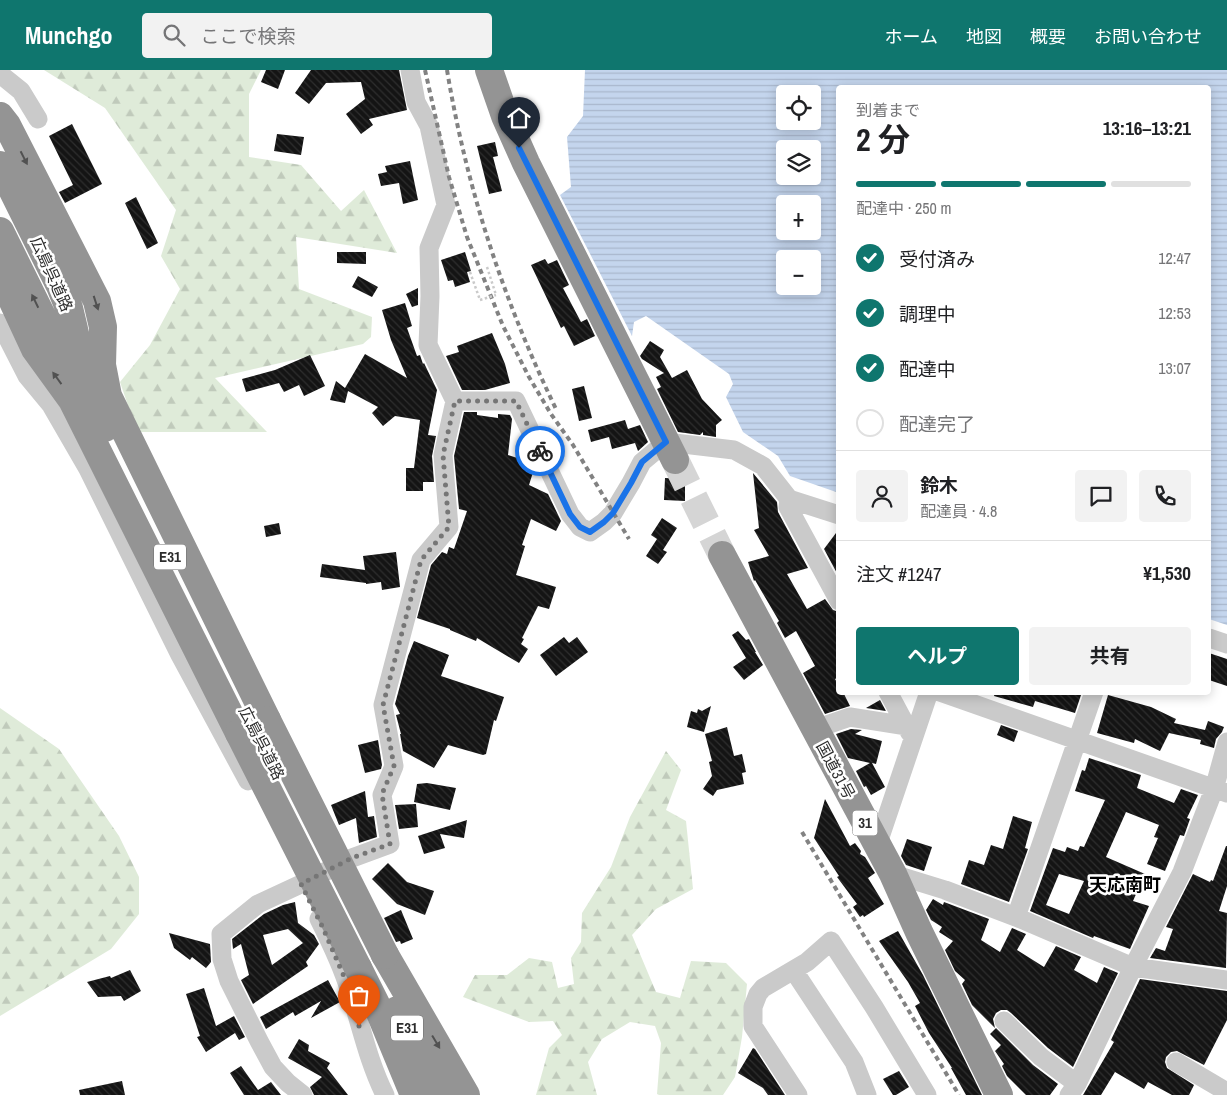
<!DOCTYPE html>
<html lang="ja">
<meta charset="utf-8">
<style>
body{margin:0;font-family:"Archivo Narrow","Noto Sans JP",sans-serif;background:#f2f2f2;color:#202124;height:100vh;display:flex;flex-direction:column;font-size:19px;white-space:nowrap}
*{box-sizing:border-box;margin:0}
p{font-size:16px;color:#757577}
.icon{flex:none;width:28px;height:28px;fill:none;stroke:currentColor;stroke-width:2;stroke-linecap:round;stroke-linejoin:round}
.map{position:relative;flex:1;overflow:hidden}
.drawer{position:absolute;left:836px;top:15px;width:375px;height:610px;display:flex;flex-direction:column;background:#fff;border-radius:5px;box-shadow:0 2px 12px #0003}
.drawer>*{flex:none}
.fabs{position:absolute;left:776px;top:15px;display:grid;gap:10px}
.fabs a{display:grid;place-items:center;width:45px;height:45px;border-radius:5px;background:#fff;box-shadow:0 2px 12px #0003;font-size:25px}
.pin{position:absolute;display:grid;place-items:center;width:42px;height:42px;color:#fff;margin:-51px -21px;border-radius:50% 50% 50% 0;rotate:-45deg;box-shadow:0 0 5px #0007}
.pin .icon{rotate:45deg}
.courier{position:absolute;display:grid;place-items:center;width:50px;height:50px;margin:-25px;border:4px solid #1a73e8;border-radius:50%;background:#fff;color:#222;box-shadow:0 1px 6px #0007}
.head em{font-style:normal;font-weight:700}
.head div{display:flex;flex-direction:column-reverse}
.head{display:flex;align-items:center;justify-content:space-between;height:85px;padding:0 20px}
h1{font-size:32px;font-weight:700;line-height:38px}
.bar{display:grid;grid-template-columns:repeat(4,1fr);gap:8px 5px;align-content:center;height:60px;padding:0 20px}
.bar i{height:6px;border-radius:4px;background:#e0e0e0}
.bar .selected{background:#0f766e}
.bar p{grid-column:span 4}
.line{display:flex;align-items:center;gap:12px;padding:0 20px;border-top:1px solid #e0e0e0}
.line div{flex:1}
.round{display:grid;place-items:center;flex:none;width:52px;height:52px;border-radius:5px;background:#f2f2f2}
ol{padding:0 20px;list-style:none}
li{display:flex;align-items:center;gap:15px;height:55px}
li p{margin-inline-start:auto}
li .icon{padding:5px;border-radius:50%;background:#0f766e;color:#fff;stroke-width:4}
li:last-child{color:#757577}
li i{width:28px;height:28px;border:2px solid #e0e0e0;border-radius:50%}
.primary-button{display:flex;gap:10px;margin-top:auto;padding:10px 20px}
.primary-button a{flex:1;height:58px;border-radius:5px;background:#0f766e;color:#fff;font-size:20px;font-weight:700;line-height:58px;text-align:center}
.primary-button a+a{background:#f2f2f2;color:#202124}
header{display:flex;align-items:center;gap:30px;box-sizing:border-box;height:70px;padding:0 25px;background:#0f766e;color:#fff}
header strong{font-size:24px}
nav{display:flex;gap:28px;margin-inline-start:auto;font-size:18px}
.search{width:350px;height:45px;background:#f2f2f2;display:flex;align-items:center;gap:12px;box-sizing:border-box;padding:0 18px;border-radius:5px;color:#757577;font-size:19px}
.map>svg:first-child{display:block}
.forest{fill:url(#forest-firs)}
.water{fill:url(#water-rules);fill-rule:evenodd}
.building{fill:url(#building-back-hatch);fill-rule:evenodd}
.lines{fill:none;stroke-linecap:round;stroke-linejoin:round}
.highway-tunnel{stroke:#d5d5d5;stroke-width:28;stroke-dasharray:28 14;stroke-linecap:butt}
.path{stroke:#cacaca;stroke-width:2.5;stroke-dasharray:2.5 2.5;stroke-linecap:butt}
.minor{stroke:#cacaca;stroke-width:19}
.highway{stroke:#949494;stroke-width:28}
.rail{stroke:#828282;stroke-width:4;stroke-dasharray:5 4;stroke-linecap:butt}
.path-bridge{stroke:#cacaca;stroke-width:2.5;stroke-dasharray:2.5 2.5;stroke-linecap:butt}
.highway-bridge{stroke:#949494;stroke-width:28}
.oneway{fill:#515151}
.done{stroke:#767676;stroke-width:5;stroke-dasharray:0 9}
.route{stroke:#1a73e8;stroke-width:6}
.labels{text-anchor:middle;stroke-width:5;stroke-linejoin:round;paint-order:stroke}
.shield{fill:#fff;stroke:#6c6c6c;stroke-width:1}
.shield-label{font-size:15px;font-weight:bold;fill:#2d2d2d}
.street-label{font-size:16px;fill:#2d2d2d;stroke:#fff}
.neighbourhood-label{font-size:18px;font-weight:bold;fill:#000;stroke:#fff}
</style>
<header>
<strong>Munchgo</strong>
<div class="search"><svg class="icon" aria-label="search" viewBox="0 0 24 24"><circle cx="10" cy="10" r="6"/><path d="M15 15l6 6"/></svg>ここで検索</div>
<nav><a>ホーム</a><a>地図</a><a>概要</a><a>お問い合わせ</a></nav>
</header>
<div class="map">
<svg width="1227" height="1025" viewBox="0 0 1227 1025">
<defs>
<pattern id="forest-firs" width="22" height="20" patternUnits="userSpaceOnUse" patternTransform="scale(1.25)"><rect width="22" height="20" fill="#dfebd9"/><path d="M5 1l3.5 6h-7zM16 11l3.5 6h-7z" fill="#c0cabb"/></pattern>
<pattern id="water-rules" width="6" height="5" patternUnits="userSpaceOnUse" patternTransform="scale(1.25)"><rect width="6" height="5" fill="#c4d5ed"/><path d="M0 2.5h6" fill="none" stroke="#a9b7cc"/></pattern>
<pattern id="building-back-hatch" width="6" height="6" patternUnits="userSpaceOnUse" patternTransform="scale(1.25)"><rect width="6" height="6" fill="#141414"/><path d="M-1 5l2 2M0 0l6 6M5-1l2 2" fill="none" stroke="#2e2e2e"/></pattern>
</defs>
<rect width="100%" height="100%" fill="#fff"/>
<path class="forest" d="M44,0H261L249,24V87L301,95L341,141L364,120L397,183L296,167L299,219L372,247L371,267L363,274L215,308L267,362H137L120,312L150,275L180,219L161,186L176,140L105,38Z
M0,638L59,679L119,766L139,807V844L111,879L0,946Z
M666,681L681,700L666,740L686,751L693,819L656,839L632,865L656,922L680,928L691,891L726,893L747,914L742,967L735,1007L723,1025H659L657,1024L661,973L655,956L630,952L602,969L588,992L597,1025H536L549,978L562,965L553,951L529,952L463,927L475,905H507L529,888L552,892L558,918L574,914L571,888L581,872L582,843L611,797L630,747Z"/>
<path class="water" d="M585,0H1227V555L1209,549V18H839V423L790,406L778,386L743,362L726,327L733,314L729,304L646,246L634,252L632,266L560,125L571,117L567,67L583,46ZM785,24H812V51H785ZM785,79H812V106H785ZM785,134H812V161H785ZM785,189H812V216H785Z"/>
<path class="building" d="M266,0H285L278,19L261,12Z
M311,0H399L407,40L369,49L373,55L361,64L346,44L365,29L361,12L326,13L309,34L295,23Z
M72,54L102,114L65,133L59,122L73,115L49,66Z
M277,64L304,67L301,85L274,81Z
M495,72L498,86L493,87L502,121L489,124L477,76Z
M410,91L418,130L403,134L399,113L381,116L378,104L387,102L385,96Z
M136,127L158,173L147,179L125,133Z
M337,182H366V194L337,193Z
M465,182L471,201L467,202L470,212L455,217L453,210L448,211L441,190Z
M545,189L548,194L557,190L569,215L563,218L581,252L587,249L595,266L574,276L564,256L561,258L531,195Z
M358,206L378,217L372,227L352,217Z
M418,218V235L412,237L406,224Z
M405,233L412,256L407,258L417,286L420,285L423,294L424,293L437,320L428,365L436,366L432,386L434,412H423V421H406V398H414L420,350L395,346L383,356L372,343L378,337L348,321L345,333L330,330L336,311L345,318L365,284L407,308L391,270L382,240Z
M492,263L505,294L510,313L485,320H462L446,286L459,282L457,276Z
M650,271L664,280L660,287L672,308L687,300L702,329L722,350L716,355V367L703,365V362L700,365L678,362L657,319L661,317L656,307L664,303L642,289L640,286Z
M310,285L325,316L304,326L299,315L284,322L279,313L246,322L242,309L275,300Z
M584,316L592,348L579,351L572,319Z
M464,342H477V345L498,348V344L510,345L512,349L508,385L533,393L535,396L529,415L548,424L561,451L556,461L531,449L522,475L525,476L516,505L556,517L549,539L538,536L522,568L524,569L521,574L528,579L519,593L477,568L476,571L450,560V559L417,548L431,495L442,482L447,484L449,477L454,479L467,441L459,439L454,386Z
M625,350L628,359L640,355L648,372L638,381L635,373L612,379L609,367L591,372L588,360Z
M753,403L777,432L778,442L808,498L787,504L807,539L825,529L833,540L839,542V607L835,609L839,616V622H843L850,636L825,644L803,603L815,596L796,561L785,568L777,553L779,551L755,510L754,511L748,492L769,486L754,460L759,458Z
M665,408L685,409V431L664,430Z
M662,448L677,458L663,480L667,482L658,494L646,486L657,469L651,465Z
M279,453L281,464L266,467L264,456Z
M839,459V507L824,479Z
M396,482L400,517L382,520L381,512L366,514V513L320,507L322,494L365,500L363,486Z
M738,561L746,570L749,569L756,582H755L763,595L744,610L733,597L746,588L732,565Z
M564,567L569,573L577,567L588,582L556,606L540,585Z
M414,571L449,585L441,606L504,627L496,651L494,650L486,684L483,685L448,675L434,698L403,681L400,664H401L396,645L400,644L395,634L408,586Z
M1209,583L1227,589V616L1209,610Z
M995,622H1082L1075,643L1035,631L1033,637L994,626Z
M1108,625L1151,637L1176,649L1174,653L1205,660L1208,651L1224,657L1222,662L1216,669L1214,678L1200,674L1201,670L1169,663L1160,681L1135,669L1134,673L1097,663Z
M880,630L886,641L866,638Z
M711,636L704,662L687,657L691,641L697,643L698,639L702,641Z
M1001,655L1018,661L1014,672L997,665Z
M727,657L734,686L742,684L746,702L742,703L744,714L717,720L713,726L703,719L712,706L709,692L712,691L705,664Z
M851,659L862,660L855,664L882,671L876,694L872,693L885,717L871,725L866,716L864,717L856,701L870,693L848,688L836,664Z
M378,670L382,695L381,699L365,703L358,675Z
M1089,688L1141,705L1137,718L1174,733L1181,719L1198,725L1187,748L1190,749L1184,766L1180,765L1165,801L1147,794L1158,768L1154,767L1159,755L1126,742L1106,787L1145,804L1133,831L1149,836L1130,879L1094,866L1093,868L1030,841L1053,778L1065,782L1067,777L1078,781L1080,776L1084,777L1105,730L1075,721L1082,700L1085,701ZM1059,804L1084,811L1069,844L1046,835Z
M427,713L456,718L450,740L414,732L417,714Z
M365,721L368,747L374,746L377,767L359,773L356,748L339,755L331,735Z
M825,729L850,776L855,773L861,781L860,784L865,787L875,803L868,808L884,834L864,847L863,845L860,847L853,837L857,834L837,807L839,806L814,768Z
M416,734L418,757L399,759L395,735Z
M1013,746L1032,752L1025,778L1028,779L1009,832L961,814L969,790L984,795L991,775L1003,779Z
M467,750L464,768L440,764L445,778L424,784L418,766Z
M907,769L932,777L924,801L906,795L901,786Z
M1226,776H1227V816L1219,841L1227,843L1226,898L1150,888L1156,878L1165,881L1173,859L1166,857L1193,804L1210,812L1211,810L1213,811Z
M388,793L407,812L434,821L425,845L397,834L372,809Z
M933,829L943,835L944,832L989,849L981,870L1000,882L1012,858L1026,864L1017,880L1044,897L1056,876L1081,887L1074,900L1097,913L1104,897L1118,903L1073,997L1048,978L1011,943L1007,940H1001L996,943L993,949L995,958L972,935L962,914L965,910L955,901L945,880L953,871L939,862L942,857L931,850L926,840Z
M295,832L298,853L314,865L319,874L306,892L308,896L253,934L241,910L249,905L241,874L233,879L232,869L264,844L283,835ZM288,859L303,873L272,895L263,865Z
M401,840L413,869L401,874L400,871L396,872L384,848Z
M898,861L923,905L982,1025H966L951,998H952L929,963L915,936L920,933L908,912L879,871Z
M169,863L210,874L211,892L206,898L192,887L190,890L174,878Z
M130,900L141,921L124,931L121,926L98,927L87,912L110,906L111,908Z
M1140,909L1227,921V950L1204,995L1177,981L1171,982L1166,987L1165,992L1167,998L1194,1015L1189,1025H1172L1148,1012L1144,1019L1115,1002L1101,1025H1083L1114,972L1111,970Z
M328,910L340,932L311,948L321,931L295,946L293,942L266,959L260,947Z
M204,918L216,956L234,946L245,967L239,970L235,963L206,982L197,967L200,966L186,924Z
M996,958L1033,995L1058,1014L1050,1025H1026L1007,1006L1002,996L1004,994L995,981L1001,975L990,964Z
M299,969L309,975L308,981L330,993L327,998L348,1025H314L310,1017L322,1007L288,988Z
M753,978L755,979L785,1025H768L763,1018L738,1003Z
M241,996L258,1020L271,1012L281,1025H244L230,1003Z
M899,1001L909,1017L896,1025H893L883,1009Z
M122,1011L125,1025H80L79,1020Z"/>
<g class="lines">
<path class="highway-tunnel" d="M675,390L722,485"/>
<path class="path" d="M487,197L496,225
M470,202L480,230"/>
<path class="minor" d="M0,4L21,21L38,49
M0,253L27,306L51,335L88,399L180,585L248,711
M455,331H516L570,444L580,457L590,462L604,452L613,443L631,413L642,392L666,372L734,380L763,396L789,429L839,445
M789,429L788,437L839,531
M1209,568L1227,574
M888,622L910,663
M940,622L1227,723
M815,659L850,647L907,656
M877,776L929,622
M893,804L945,820L1016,847L1133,897L1227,910
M1016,847L1094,622
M319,849C330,871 342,895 349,919C361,955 368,991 385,1025
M794,901L854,992L867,1025
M1004,951L1041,987L1077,1014L1069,1025
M1176,992L1227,1022
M1077,1014L1133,897L1182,802L1214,719L1227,672
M303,1025L288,1013L273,997L259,971L229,911L222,889L221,864L258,834L301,814L352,788L390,774L382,725L394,696L383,635L421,490L449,457L443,385L455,331L428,275L430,226L429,178L446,135L429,56L416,32L410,0
M798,1025L753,956V937L758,924L763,918L807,892L831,871L874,937L927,1025"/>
<path class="highway" d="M489,0L505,46L526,93L675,390
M0,46L7,55L97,231L103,257L102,295L108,326L267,650
M0,95L60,216L69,238L74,259L83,302
M0,161L43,248L86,319L105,358
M0,204L35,279L72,330L239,663
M722,485L893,804L919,862L999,1025
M385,885L466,1025
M358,898L378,938L414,1025
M397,940L442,1025"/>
<path class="rail" d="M425,0L449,107L467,167L503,256L529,307L551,344L573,375L629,469
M447,0C467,120 504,232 557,341
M802,762L959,1025"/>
<path class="path-bridge" d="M480,230L496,225"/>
<path class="highway-bridge" d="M267,650L385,885
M239,663L358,898"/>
</g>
<defs><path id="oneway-solid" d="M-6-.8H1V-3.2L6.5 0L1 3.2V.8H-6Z" transform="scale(1.25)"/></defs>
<g class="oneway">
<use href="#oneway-solid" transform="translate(24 88) rotate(63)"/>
<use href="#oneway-solid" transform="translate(35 231) rotate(-116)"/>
<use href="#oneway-solid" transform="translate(96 233) rotate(72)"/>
<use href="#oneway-solid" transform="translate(57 308) rotate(-126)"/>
<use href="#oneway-solid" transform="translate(436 972) rotate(59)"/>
</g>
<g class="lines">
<path class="done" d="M359,956L349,918L323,858L301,814L352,788L390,774L382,724L394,696L383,635L421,490L449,457L443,385L455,331H516L540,381"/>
<path class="route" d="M519,78L666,372L642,392L631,413L613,443L604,452L590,462L580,457L570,444L540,381"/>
</g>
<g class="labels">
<g class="shield">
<rect x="154" y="474.5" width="32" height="25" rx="4"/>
<rect x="852.5" y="740.5" width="25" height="25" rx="4"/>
<rect x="391" y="945.5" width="32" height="25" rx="4"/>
</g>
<g class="shield-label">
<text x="170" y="492">E31</text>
<text x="865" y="758">31</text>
<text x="407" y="963">E31</text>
</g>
<g class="street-label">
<text transform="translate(52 204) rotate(66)" y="6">広島呉道路</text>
<text transform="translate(262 673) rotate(63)" y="6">広島呉道路</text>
<text transform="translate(836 700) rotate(62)" y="6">国道31号</text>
</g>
<g class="neighbourhood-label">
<text x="1125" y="821">天応南町</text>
</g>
</g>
</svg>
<div class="fabs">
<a><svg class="icon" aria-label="locate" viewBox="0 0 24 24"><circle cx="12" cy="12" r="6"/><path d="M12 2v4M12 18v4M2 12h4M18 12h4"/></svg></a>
<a><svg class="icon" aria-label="layers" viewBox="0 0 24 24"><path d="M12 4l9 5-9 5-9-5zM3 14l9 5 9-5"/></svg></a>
<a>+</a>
<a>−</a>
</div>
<div class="pin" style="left:359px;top:956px;background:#ea580c"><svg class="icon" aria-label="bag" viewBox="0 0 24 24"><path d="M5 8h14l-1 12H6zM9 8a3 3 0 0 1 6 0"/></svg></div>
<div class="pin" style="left:519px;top:78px;background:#1f2937"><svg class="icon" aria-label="home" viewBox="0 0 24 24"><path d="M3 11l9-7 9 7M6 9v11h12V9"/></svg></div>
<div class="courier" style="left:540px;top:381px"><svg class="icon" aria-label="bike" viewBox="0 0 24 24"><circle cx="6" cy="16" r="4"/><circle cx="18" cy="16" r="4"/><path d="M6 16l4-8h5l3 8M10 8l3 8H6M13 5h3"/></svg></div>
<section class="drawer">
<div class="head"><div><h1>2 分</h1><p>到着まで</p></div><em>13:16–13:21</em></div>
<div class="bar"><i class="selected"></i><i class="selected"></i><i class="selected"></i><i></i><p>配達中 · 250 m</p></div>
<ol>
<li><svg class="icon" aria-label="check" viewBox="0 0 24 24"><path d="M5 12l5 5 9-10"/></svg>受付済み<p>12:47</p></li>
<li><svg class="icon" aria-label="check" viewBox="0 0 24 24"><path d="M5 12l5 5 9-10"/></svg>調理中<p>12:53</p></li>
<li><svg class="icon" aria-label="check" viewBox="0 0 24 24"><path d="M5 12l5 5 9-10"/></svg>配達中<p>13:07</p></li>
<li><i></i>配達完了</li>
</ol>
<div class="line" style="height:90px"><a class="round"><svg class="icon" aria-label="person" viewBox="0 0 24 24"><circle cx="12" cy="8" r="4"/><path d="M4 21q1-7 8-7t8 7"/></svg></a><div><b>鈴木</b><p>配達員 · 4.8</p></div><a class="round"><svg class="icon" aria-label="chat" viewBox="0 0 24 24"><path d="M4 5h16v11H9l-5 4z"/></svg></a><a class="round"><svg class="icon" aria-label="phone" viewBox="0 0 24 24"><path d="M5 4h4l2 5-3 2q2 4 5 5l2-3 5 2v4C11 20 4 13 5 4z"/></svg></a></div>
<div class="line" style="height:65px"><div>注文 #1247</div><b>¥1,530</b></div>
<div class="primary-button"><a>ヘルプ</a><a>共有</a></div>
</section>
</div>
